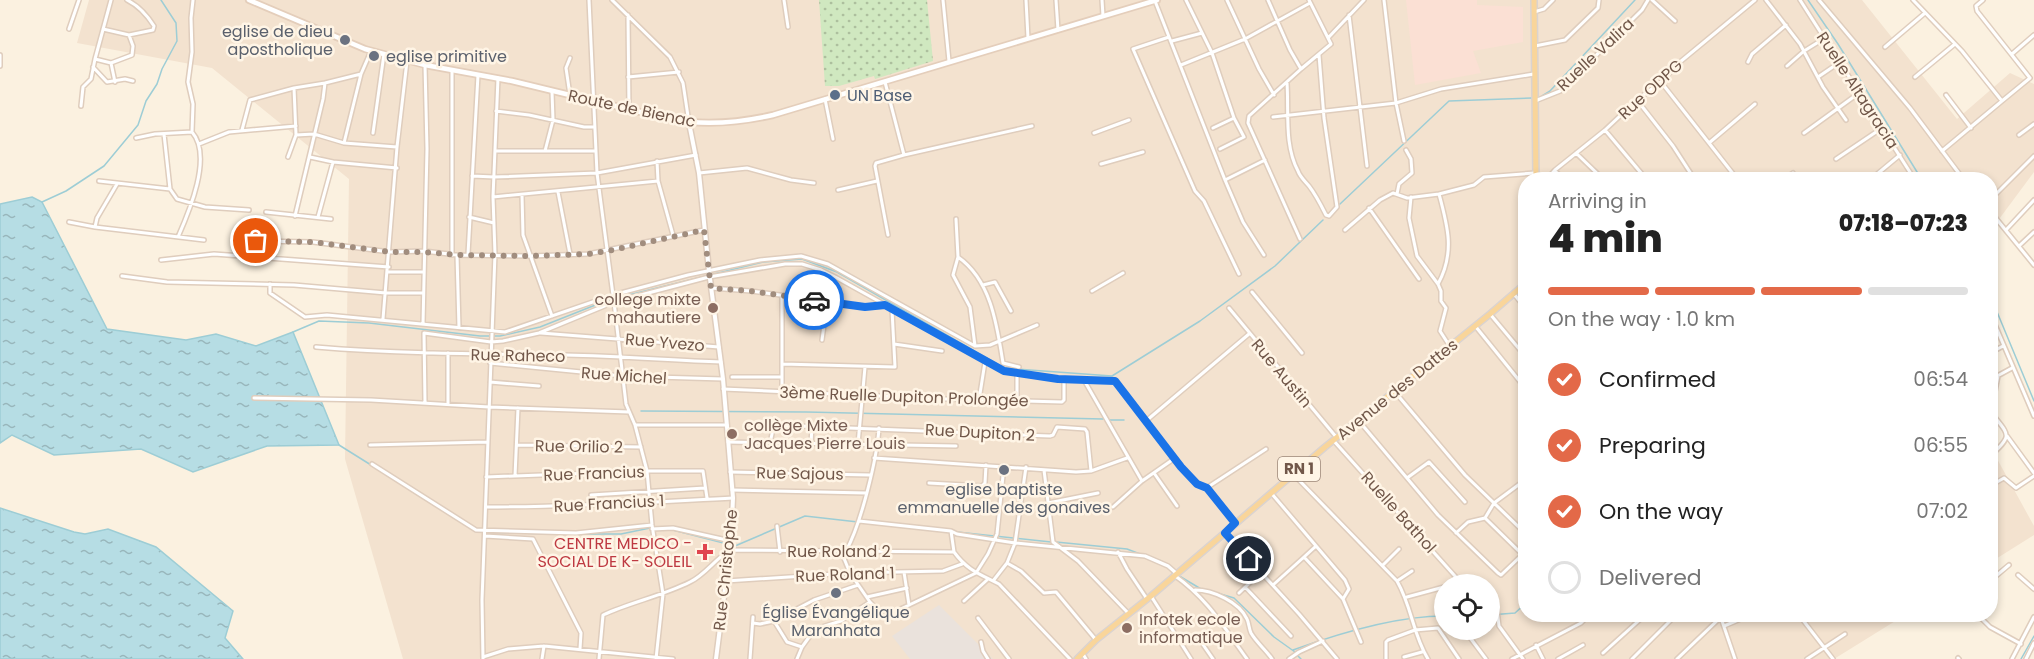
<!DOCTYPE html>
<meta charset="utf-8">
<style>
body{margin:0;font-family:Poppins,sans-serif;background:#f2f2f2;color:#222;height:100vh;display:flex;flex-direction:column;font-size:22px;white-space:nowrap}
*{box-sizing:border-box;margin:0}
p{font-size:20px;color:#767676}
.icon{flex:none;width:33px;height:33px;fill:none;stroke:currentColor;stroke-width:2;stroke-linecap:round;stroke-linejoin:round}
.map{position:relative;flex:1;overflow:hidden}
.panel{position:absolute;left:1518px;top:172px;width:480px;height:450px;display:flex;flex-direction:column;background:#fff;border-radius:24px;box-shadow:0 3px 9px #0003}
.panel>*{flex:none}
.controls{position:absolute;left:1434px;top:574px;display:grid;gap:12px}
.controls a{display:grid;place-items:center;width:66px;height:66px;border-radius:50%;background:#fff;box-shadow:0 3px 9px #0003;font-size:30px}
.pin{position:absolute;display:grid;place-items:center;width:51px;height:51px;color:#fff;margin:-26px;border:3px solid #fff;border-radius:50%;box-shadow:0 2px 6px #0007}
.courier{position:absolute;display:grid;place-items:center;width:60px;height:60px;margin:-30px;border:4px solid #1a73e8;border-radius:50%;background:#fff;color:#222;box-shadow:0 2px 8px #0007}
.overview em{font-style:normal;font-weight:800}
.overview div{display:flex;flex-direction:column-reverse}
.overview{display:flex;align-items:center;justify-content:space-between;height:102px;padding:0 30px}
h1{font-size:39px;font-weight:800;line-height:45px}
.bar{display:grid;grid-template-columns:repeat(4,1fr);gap:9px 6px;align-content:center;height:72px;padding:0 30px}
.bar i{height:8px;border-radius:4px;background:#e0e0e0}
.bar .active{background:#e36948}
.bar p{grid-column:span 4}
ol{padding:0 30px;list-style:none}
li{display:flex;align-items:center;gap:18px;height:66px}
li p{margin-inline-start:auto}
li .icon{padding:6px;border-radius:50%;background:#e36948;color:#fff;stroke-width:4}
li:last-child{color:#767676}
li i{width:33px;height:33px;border:3px solid #e0e0e0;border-radius:50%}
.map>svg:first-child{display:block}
.residential{fill:#f3e2cf;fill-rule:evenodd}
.commercial{fill:#fbe0d4}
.industrial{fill:#eae2dc}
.green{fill:url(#green-dots)}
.water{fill:url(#water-ripples);stroke:#9dcdd5;stroke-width:1.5}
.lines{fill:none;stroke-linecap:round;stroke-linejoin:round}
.stream{stroke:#9dcdd5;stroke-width:1.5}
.minor-casing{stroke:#dfcdbd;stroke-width:6}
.tertiary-casing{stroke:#dfcdbd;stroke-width:7}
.secondary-casing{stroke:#e4cebb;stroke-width:8}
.primary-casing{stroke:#dad3d0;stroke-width:8}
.minor{stroke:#fff;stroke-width:3}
.tertiary{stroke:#fff;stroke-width:4}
.secondary{stroke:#fff;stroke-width:4.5}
.primary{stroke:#f9d59a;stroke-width:5}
.done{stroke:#a18d7e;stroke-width:6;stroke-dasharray:0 10.8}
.route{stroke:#1a73e8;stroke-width:8}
.worship-dot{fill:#6b7280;stroke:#fff5e6;stroke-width:2}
.service-dot{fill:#5c6f8a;stroke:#fff5e6;stroke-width:2}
.education-dot{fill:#8d6e63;stroke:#fff5e6;stroke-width:2}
.health-dot{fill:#e0444e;stroke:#fff5e6;stroke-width:2}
.labels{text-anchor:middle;stroke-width:5;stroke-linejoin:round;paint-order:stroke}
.shield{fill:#fff5e6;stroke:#9c8678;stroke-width:1.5}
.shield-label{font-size:15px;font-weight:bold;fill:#715749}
.worship-label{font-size:16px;fill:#5b616d;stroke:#fff5e6}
.street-label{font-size:16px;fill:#715749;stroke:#fff5e6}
.service-label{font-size:16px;fill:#4e5e75;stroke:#fff5e6;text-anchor:start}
.education-label{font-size:16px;fill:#785e54;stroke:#fff5e6;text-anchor:start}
.health-label{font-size:16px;fill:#be3a42;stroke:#fff5e6;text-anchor:end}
</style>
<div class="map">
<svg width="2034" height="659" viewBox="0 0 2034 659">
<defs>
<pattern id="green-dots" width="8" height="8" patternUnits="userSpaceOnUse" patternTransform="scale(1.5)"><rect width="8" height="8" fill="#d0e8c0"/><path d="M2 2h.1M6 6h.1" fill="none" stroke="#adbf9e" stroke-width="1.8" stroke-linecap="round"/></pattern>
<pattern id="water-ripples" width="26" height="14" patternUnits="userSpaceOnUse" patternTransform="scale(1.5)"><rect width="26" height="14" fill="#b6dde4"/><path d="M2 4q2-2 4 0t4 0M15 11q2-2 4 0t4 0" fill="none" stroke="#98b6bb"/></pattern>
</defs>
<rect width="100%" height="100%" fill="#fbf1e0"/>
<path class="residential" d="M89,0H1862L1957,119L2010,73L2034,84V172L1991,230L1990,180H1526V615H1905L1834,659H403L345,459L349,179L212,68L77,43ZM1444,585H1490V630H1444Z
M1990,446L2034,526V535L1991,562Z"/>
<path class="commercial" d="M1406,0H1477V5L1523,7V42L1473,51L1481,73L1415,85Z"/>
<path class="industrial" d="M939,605L993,659H910L892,636Z"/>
<path class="green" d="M819,0H927L933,61L875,79L874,76L839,86H825Z"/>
<path class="water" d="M32,197L42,202L107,329L186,340L216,334L256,346L293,332L339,445L267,446L193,472L141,449L54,455L12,435L0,443V204Z
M0,508L74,532L85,534L108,529L156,547L233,611L225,638L243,659H0Z"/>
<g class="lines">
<path class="stream" d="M1808,0L1838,44L1922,180
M1542,96L1550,91L1635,0
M42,202L66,191L104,166L138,125L146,101L157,84L162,69L177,41L176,23L161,0
M1340,204L1449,101L1532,98
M1990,295L2034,401
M293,332L319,321L369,323L480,336H500L540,327L608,300L763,262L802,259L837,272L1004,368L1112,376L1200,321L1275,266L1323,220
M641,411L807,412L1103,419
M1109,420H1124
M339,445L371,465
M410,490L477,532L555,534
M673,530L735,546L805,516L858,522
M957,532L1051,542
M581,534H621L650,528
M1056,542L1127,549L1140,554
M1159,560L1168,565
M1181,577L1201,589
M1217,593L1234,598L1274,637L1295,652
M1490,615L1515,613L1526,603
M1293,650C1337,634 1398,616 1444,616
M1298,656L1301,659
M2021,659L2034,636"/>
<defs>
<path id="minor" d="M589,0L597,173L613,295
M612,0L670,57L683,83L689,123
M784,0L788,27
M943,0L949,61
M1026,0L1028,38
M1056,0L1058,30
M1102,0L1103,16
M1186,0L1212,53L1234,118L1244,137L1220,149
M1227,0L1259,69L1274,95
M1268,0L1290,50L1301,69L1249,116L1248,123L1300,239
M1384,0L1396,103L1404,141
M1652,0L1675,21
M1766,0L1800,44L1823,87L1846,120
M1800,0L1915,180
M1819,0L1910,108L1964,180
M1913,0L1962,51L2002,101L2030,78L1977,11L1976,6L1983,0
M1155,1L1225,180L1243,222L1264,255
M1534,12L1544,9L1553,0
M628,15L629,110
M1349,15L1367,166
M69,29L79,0
M103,29L129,35L153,30L154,26C147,15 139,6 127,0
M1169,37L1133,49L1195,191L1204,201L1239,274
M1328,38L1364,0
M1172,41L1202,33
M1535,46L1565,40L1598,8L1599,0
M1885,47L1925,13
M2012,54L2034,35
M0,55V66
M570,58L566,68L570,95
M95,59L111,63L115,82
M1748,62L1752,54L1786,25
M111,63L132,55L133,46L129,35
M1181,65L1245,39L1310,3
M1787,66L1804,51L1825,38
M93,67L107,82L125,79L133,81
M1301,69L1331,44L1309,0
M628,77L679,72
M1818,77L1840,62
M1915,77L1955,44
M885,82L904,155L876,163L875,166L888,235
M1661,82L1738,180
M1287,83C1289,112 1284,145 1298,171C1300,177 1305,181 1309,186C1316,195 1321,205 1326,215L1329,216L1337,207L1324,118L1319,55
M1946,95L1971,128
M825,99L833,139
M1637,100L1673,146L1695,180
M1535,101L1560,91L1642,10L1648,0
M81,106L83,87L91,79L95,59L111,0
M496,111L529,115L584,127H594
M1273,117L1396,103L1441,89L1534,74
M1213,128L1234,118
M242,130L250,100L294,88L325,83
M1605,130L1647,180
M373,133L384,54
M1094,133L1129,120
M1804,133L1859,93
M164,134L170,189L177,199L205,207L249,210
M296,135L314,134L344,143L397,147
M2019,135L2034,124
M136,138L155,134L192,132
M344,143L361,74L371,51
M1709,143L1755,104
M199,144L229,132L296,126
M495,151H596
M545,151L553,120L552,92
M1942,151L2002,101
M1576,153L1604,180
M904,155L1032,126
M288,157L296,135L294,88
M310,157L333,162L397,168
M1836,159L1882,128
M657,161L658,181L673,235
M1101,164L1143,152
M1555,171L1565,180
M699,173L747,168L791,180L814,183
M472,176L494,177L597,173L696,155
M1225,180L1265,160
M1546,180L1555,170L1605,130L1637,100L1661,82L1680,62L1755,0
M1783,180L1793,173
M1870,180L1900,155
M99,181L170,189
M838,190L877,181
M558,192L570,254
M1397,194L1399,184L1412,173L1411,159L1406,150
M522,195L523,235L552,316
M493,197L658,181
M1411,197L1409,218L1417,256L1438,284L1441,291V301L1446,308L1440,331L1449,345
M1990,200L2034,156
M1369,208L1419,279
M1990,211L2034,265
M266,212L331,219
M295,216L323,99L325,83L361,74
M318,217L333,162
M469,217L494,223
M956,219L958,257L953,275L970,307L975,346
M69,222L95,227L204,240
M95,227L97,218L117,184
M1345,230L1380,200L1393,193L1407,198L1439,194L1474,185L1484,177L1535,173
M2006,230L2034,200
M178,237C189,212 213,156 192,132L193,104L188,82L192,52L191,18L193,0
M256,241L313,242L390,252L424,251L457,255L530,256L588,254L704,230
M2019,246L2034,232
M468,254L478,75
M452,255V70
M457,255L459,328
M958,257C991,280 997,325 1003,363L1019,367
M273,258L275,242
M161,260L214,254L389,267
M388,272H423
M122,276L167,282L294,285L386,293H423
M270,284V293L305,317L327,315L505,332L613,295L688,275L760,260L801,256L828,264L975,346L990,345L1037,325
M1438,284C1455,253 1448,227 1439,194
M983,285L995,282L1011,311
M711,288L751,291L865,307L885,305
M1092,291L1123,273
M1252,292L1302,353
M1514,294L1526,309
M614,302L626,404L635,425L647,471L652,525L663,594L656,659
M1229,308L1337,438
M1990,313L2034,416
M1490,314L1526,357
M383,319L397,147L407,61
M423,324L427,149L425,65
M1476,327L1526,389
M541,333L719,347
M822,340L827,302
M894,344L942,351
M316,347C399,354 482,354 566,355C617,356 669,360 721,362
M1990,353L2003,346
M490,363L622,376L723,379
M782,364L895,367L892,310
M732,377H782
M1084,380L1142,481
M1990,380L2012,368
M490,382L539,386
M723,389L946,399L1062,402L1064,400V379
M782,390V296
M1395,392L1465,475L1526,534
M254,398L371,400L489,407L629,412
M979,400L985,362
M1017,401V375
M425,403L424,333L491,342L503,341L539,333L614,302L709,277L785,264H802L821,270L837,278L1004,371L1058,379L1115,381L1181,467L1197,484L1207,488L1235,522
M448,404V353
M1990,411C2008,435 2015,434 1990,456
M1991,412L1998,376
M1146,421L1249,334
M1359,421L1438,515L1498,573L1501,575L1522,555
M636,425H727
M2007,436L2034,473
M1333,440L1463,585
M728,442L956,446
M770,443L774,425L1050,436L1053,435L1057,427L1085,429L1087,432L1091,471
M811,444L812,426
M858,444L865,367
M370,445L487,442
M517,445L641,447
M874,458L1076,472L1091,471L1127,458
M372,464L476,530L576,533L652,525
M1044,470L1053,542L1078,561L1129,614
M730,472L870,475
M1154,473L1177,506
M1293,474L1397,581C1412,607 1413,635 1428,659
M515,476L518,408
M486,477L647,471H703L707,498
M1407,478L1429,462L1465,502
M929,483L982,486L985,483L986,465
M1521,483L1494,503L1485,518L1526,558
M1990,486L2004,478L2016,488L2034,476
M1208,487L1266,449
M732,490L866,493
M1272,494L1345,580L1349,589L1343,599
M591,495L705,488
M1048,503L1098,493
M486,507C568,507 650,502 733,498
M1113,507L1142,481L1175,458
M859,521L951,531L957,534L1015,543L1145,556L1168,566L1176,573
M777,526L780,552
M652,529L673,528L731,541
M951,531L954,552
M1225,533L1299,614L1337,659
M1456,533L1468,522L1485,518
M485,536L533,539L581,633L580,649
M846,551C861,524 877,459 879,428
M1118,552L1127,569L1147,599
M1304,557L1316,546
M1007,563L1021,571L1044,593L1056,592L1096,640
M1383,565L1399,549
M904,572L909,605
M1174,575C1208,599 1223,626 1247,659
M2018,575L2034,589
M726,581L850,573L943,571L962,564
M993,581L1007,563L1015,543L1026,467
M1397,581L1412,571
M1990,581L2009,565
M1273,585L1304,557L1343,599L1361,642
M1245,587L1291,636
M1195,590C1213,590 1239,602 1247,619C1249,623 1249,629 1251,633C1256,642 1266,650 1272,659
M1239,593L1261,572
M1151,596L1191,659
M867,597L907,588
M1407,597L1444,587
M964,601L987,580
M870,602L884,617L976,573L988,554L997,534L1004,466
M1490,604L1497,610L1499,626L1523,659
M1720,615L1735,659
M1799,615L1833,659
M1978,615L1990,627L2021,644
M978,618L1009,659
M753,623L760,624L774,621
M1724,626L1750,615
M1467,630L1471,639L1486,659
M1197,636L1213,659
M981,642L983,651L988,659
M1536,645L1543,659
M802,647L787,642L774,621L814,600L858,585
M1603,653L1645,615
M1083,654L1086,659
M483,657L508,649L544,646L673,659
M1404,657L1422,652
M1958,658L1959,659
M483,659L482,600L495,254L493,197L498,78
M542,659L544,646
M599,659L603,615C631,602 662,596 690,582C705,575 715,559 730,550L954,552C968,571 980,574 999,584L1070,659
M750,659L753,617
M797,659L802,647L815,629L841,621L870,602L850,573L841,551
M1289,659L1299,652L1323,641
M1386,659V642L1388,640L1415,630L1438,628L1459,659
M1512,659L1581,623L1589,615
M1558,659L1583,645
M1632,659L1676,615
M1677,659L1721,617
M1807,659L1845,634
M2012,659L2034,617
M2026,659L2034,643"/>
<path id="tertiary" d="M689,123L699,173L709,271L723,379L733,498L731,541L716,659"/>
<path id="secondary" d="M249,0L365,49L425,65L512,81L669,119C705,126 738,123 773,115L1157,0"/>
<path id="primary" d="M1534,0L1536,180
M1077,659L1096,640L1151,596L1325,447L1490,314L1526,283"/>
</defs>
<use href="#minor" class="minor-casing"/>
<use href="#tertiary" class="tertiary-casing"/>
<use href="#secondary" class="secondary-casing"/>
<use href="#primary" class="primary-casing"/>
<use href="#minor" class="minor"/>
<use href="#tertiary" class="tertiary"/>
<use href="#secondary" class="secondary"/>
<use href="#primary" class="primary"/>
</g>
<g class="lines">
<path class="done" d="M256,241L313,242L390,252H424L457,255L530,256L588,254L608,251L704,230L711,288L751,291L814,300"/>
<path class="route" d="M814,300L865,307L885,305L1004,371L1058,379L1115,381L1181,467L1197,484L1207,488L1235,523L1225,533L1249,559"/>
</g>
<g class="worship-dot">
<circle cx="345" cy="40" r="6"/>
<circle cx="374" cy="56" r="6"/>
<circle cx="1004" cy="470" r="6"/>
<circle cx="836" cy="593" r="6"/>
</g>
<circle class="service-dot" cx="835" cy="95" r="6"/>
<g class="education-dot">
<circle cx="713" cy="308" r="6"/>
<circle cx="732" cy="434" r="6"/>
<circle cx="1127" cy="628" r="6"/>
</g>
<path class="health-dot" d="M702 543h6v6h6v6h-6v6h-6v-6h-6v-6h6z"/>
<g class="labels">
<rect class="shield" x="1278" y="457" width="42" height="24" rx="4.5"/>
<g class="shield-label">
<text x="1299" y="474">RN 1</text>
</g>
<g class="worship-label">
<text x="333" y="37" text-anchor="end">eglise de dieu<tspan x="333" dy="18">apostholique</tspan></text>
<text x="386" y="62" text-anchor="start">eglise primitive</text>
<text x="1004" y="495">eglise baptiste<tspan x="1004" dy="18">emmanuelle des gonaives</tspan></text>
<text x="836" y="618">Église Évangélique<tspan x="836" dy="18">Maranhata</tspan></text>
</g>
<g class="street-label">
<text transform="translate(1595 54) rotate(-43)" y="6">Ruelle Valira</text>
<text transform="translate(1650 89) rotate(-42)" y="6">Rue ODPG</text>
<text transform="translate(1858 90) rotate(57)" y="6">Ruelle Altagracia</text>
<text transform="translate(632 108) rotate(12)" y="6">Route de Bienac</text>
<text transform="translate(665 342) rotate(5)" y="6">Rue Yvezo</text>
<text transform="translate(518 355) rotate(1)" y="6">Rue Raheco</text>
<text transform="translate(1282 373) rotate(50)" y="6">Rue Austin</text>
<text transform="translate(624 375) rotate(4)" y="6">Rue Michel</text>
<text transform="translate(1397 389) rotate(-39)" y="6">Avenue des Dattes</text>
<text transform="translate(904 396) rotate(2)" y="6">3ème Ruelle Dupiton Prolongée</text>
<text transform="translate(980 432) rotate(3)" y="6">Rue Dupiton 2</text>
<text transform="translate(579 446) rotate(1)" y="6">Rue Orilio 2</text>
<text transform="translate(594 473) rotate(-2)" y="6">Rue Francius</text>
<text transform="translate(800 473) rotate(1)" y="6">Rue Sajous</text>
<text transform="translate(609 503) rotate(-3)" y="6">Rue Francius 1</text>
<text transform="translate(1399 512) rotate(48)" y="6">Ruelle Bathol</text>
<text x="839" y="557">Rue Roland 2</text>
<text transform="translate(725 570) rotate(-84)" y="6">Rue Christophe</text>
<text transform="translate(845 574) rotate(-2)" y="6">Rue Roland 1</text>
</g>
<g class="service-label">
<text x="847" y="101">UN Base</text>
</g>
<g class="education-label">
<text x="701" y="305" text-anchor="end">college mixte<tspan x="701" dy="18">mahautiere</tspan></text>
<text x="744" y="431">collège Mixte<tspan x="744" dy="18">Jacques Pierre Louis</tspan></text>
<text x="1139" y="625">Infotek ecole<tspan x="1139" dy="18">informatique</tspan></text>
</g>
<g class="health-label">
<text x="692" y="549">CENTRE MEDICO -<tspan x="692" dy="18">SOCIAL DE K- SOLEIL</tspan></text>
</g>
</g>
</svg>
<div class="controls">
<a><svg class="icon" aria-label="locate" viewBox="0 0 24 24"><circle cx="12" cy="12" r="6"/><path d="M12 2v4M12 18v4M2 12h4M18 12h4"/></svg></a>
</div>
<div class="pin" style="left:256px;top:241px;background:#ea580c"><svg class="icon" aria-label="bag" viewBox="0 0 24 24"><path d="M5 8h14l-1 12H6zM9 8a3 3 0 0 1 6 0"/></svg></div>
<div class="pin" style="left:1249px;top:559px;background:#1f2937"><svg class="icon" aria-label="home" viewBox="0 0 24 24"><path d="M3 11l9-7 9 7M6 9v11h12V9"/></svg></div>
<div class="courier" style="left:814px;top:300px"><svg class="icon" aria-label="car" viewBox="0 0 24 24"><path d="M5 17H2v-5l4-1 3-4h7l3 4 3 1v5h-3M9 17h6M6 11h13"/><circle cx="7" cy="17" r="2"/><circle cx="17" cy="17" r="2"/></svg></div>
<section class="panel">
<div class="overview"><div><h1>4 min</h1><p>Arriving in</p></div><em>07:18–07:23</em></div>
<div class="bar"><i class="active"></i><i class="active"></i><i class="active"></i><i></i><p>On the way · 1.0 km</p></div>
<ol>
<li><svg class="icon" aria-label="check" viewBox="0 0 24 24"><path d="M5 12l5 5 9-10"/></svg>Confirmed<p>06:54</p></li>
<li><svg class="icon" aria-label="check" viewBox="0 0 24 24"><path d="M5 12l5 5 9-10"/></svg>Preparing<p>06:55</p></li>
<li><svg class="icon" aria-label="check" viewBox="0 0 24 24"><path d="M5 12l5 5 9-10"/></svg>On the way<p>07:02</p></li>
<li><i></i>Delivered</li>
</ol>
</section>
</div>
